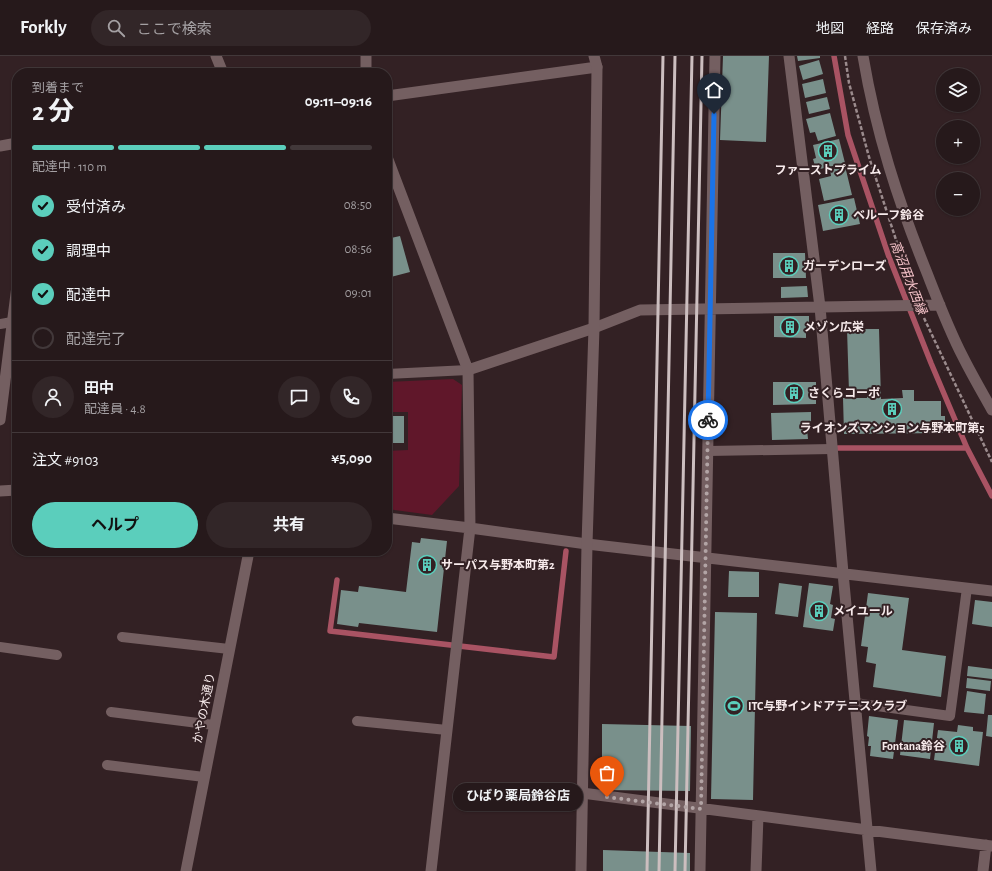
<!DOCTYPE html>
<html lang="ja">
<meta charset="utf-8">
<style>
body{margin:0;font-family:"Alegreya Sans","Noto Sans JP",sans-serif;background:#322628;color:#f1f3f6;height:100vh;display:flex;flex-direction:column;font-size:15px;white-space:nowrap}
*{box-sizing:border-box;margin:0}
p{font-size:13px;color:#a4a0a3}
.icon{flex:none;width:22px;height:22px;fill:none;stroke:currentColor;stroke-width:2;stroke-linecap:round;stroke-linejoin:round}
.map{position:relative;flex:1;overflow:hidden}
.sheet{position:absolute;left:12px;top:12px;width:380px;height:488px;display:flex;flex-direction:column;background:#26191b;border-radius:16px;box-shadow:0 1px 3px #0004,0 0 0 1px #42383a}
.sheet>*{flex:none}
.tools{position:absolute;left:936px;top:12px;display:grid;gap:8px}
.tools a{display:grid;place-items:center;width:44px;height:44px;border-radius:50%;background:#26191b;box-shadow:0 1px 3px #0004,0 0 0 1px #42383a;font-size:20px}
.pin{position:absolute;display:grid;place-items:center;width:34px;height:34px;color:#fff;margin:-41px -17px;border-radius:50% 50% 50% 0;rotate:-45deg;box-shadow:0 0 4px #0007}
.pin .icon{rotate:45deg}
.courier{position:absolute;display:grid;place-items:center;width:40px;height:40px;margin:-20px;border:3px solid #1a73e8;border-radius:50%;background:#fff;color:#222;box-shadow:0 1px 5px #0007}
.bubble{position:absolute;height:28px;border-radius:14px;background:#26191b;box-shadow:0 1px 3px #0004,0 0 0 1px #42383a;font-size:13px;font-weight:700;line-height:28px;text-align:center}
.summary em{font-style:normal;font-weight:700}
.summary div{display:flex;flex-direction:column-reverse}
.summary{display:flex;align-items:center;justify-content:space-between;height:68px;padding:0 20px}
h1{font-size:26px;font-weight:700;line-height:30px}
.bar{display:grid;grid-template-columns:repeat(4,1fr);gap:6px 4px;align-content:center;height:48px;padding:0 20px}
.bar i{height:5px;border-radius:3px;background:#42383a}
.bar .current{background:#5bcebc}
.bar p{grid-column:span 4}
.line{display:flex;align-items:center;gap:10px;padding:0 20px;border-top:1px solid #42383a}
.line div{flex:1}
.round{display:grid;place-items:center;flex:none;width:42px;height:42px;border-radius:21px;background:#322628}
ol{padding:0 20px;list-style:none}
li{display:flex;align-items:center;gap:12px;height:44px}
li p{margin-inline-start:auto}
li .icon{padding:4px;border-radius:50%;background:#5bcebc;color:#111;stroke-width:4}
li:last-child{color:#a4a0a3}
li i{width:22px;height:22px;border:2px solid #42383a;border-radius:50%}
.primary-button{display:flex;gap:8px;margin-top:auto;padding:8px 20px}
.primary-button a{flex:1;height:46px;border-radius:24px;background:#5bcebc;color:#111;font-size:16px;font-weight:700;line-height:46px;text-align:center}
.primary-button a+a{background:#322628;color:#f1f3f6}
header{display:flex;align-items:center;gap:24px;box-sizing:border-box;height:56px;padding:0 20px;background:#26191b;border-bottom:1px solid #42383a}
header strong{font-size:19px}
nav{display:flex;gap:22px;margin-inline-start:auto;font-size:14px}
.search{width:280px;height:36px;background:#322628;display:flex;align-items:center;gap:10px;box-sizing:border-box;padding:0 14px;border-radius:22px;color:#a4a0a3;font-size:15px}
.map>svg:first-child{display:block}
.green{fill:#60172a}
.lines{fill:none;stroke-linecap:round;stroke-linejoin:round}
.stream{stroke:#a95363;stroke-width:5.5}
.building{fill:#79908b}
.path{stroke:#9b8b8d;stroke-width:2.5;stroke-dasharray:4 2;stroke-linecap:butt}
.service{stroke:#745f61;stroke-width:10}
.minor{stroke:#745f61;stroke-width:11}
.tertiary{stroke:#745f61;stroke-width:11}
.rail{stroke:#ccbebf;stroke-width:3}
.done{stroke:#b2a4a5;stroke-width:4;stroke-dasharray:0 7.2}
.route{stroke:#1a73e8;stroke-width:5}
.labels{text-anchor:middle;stroke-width:4;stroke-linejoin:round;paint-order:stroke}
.poi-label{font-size:12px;font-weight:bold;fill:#f7eaeb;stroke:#332124;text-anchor:start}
.street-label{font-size:12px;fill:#f7eaeb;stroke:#332124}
.water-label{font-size:13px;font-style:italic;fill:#f4c2c8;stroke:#332124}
</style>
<header>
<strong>Forkly</strong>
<div class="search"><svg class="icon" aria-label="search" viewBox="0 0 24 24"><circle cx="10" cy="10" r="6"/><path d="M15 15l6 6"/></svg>ここで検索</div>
<nav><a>地図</a><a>経路</a><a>保存済み</a></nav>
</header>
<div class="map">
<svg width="992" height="815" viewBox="0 0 992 815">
<rect width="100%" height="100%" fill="#332124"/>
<path class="green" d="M453,323L462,329L459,430L432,459L387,453V395L408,394V356H387V326Z"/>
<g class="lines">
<path class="stream" d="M834,0L848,79L889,201L931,307L967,392L992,440
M838,392H967
M337,524L330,575L554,601L566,495"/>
</g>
<path class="building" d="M723,0H769L766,86L720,84Z
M797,0H820V2L798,5Z
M819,4L823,18L803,24L799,10Z
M823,23L826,37L805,42L802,28Z
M827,41L830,53L809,58L806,46Z
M830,57L836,80L818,85L815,76L810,77L806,63Z
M839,83L845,107L816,114L813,103L816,102L813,89Z
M845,110L852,139L824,145L819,123L831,120L830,113Z
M854,142L860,168L823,175L818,149Z
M387,168L391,182L400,180L410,216L387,222Z
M773,197H805L806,222H773Z
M807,230L808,241L781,242V231Z
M774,260H809V271H806V282L774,281Z
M847,273H879L881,343L903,342L902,334H914V345H941V360H945V377L844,378L843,342H867V335L849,336Z
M773,326H816V348L773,349Z
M811,356V373H807L808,383L772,384L771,357Z
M387,360H404V387H387Z
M421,482L447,485L437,576L359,567L358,571L337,568L341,534L358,536L359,530L406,536L412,486L420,487Z
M729,515L759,516V541H728Z
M779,527L802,530L798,561L775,558Z
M809,527L833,530L830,548L833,549L831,562L835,563L833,575L803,571Z
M868,537L909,542L902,594L946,600L941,641L873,631L876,608L866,606L868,591L861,590Z
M975,544L992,546V571L972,568Z
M715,556L757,557L753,744L711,743Z
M968,610L992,613V623L967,620Z
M967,622L991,625L990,635L966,632Z
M967,635L986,638L984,658L964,656Z
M988,659H992V681L986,680Z
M869,660L898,664L893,703L870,700L871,690H868L869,681L867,680Z
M904,664L934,667L930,703L900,699Z
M602,668L691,670L690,735L602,734Z
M958,669L973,671V675L983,676L979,710L934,704L938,674L957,676Z
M603,794L690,797V815H603Z"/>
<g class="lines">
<path class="path" d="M845,0L849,27L869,101L913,236
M924,262L992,406"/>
<path class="service" d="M0,268L12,266
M387,318L468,314
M708,395L832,393
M122,581L229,593
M0,591L57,599
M855,647L950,660L967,532
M111,656L214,669
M357,665L447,674
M107,709L204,721"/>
<path class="minor" d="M216,0L223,17
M789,0L820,251L843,517L871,815
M863,0C876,77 898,145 927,217C938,245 949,274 963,301C972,319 982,336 992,354
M366,17V0
M387,40L597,11
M0,90L17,87
M387,101L468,314L470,472L431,815
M468,314L594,272L640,254L940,249
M0,364L17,230
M0,435L17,434
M387,462L470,472L587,488L992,535
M582,737L992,790
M186,815L249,495
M700,815L715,0
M756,815L758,760
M983,815L986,789"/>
<path class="tertiary" d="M581,815L587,488L594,272L597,11L594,0"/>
<path class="rail" d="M647,815L663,0
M659,815L675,0
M675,815L692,0
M685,815L702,0"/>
</g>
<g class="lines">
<path class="done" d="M607,741L701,753L708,364"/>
<path class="route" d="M708,364L714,58"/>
</g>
<defs>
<symbol id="building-ring" viewBox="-11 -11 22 22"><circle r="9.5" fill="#332124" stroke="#5bcebc" stroke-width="1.5"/><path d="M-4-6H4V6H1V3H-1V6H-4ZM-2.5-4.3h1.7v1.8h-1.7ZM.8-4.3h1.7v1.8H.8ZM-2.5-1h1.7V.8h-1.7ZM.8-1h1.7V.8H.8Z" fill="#5bcebc"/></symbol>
<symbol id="stadium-ring" viewBox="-11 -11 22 22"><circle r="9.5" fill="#332124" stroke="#5bcebc" stroke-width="1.5"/><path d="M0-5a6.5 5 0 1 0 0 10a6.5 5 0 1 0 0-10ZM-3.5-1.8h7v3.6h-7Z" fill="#5bcebc"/></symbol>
</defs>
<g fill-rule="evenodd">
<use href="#building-ring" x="817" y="84" width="22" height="22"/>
<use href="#building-ring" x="828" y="148" width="22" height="22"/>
<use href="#building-ring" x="778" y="199" width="22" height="22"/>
<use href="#building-ring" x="779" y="260" width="22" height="22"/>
<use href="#building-ring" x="783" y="326" width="22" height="22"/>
<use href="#building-ring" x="881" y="342" width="22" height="22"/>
<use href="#building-ring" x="416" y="498" width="22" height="22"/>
<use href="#building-ring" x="808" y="544" width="22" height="22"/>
<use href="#stadium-ring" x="723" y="639" width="22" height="22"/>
<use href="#building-ring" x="948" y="679" width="22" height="22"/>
</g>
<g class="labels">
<g class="poi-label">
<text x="828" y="118" text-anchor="middle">ファーストプライム</text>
<text x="853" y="163">ベルーフ鈴谷</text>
<text x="803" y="214">ガーデンローズ</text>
<text x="804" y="275">メゾン広栄</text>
<text x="808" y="341">さくらコーポ</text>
<text x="892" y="376" text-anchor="middle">ライオンズマンション与野本町第5</text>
<text x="441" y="513">サーパス与野本町第2</text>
<text x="833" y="559">メイユール</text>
<text x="748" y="654">ITC与野インドアテニスクラブ</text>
<text x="945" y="694" text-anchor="end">Fontana鈴谷</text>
</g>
<g class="street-label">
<text transform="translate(204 652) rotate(-79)" y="4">かやの木通り</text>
</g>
<g class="water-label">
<text transform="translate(909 221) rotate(69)" y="5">高沼用水西縁</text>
</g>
</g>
</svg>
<div class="tools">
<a><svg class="icon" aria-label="layers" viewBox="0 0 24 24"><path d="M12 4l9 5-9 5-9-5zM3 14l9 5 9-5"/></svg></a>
<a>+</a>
<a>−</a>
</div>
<div class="pin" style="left:607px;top:741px;background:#ea580c"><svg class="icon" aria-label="bag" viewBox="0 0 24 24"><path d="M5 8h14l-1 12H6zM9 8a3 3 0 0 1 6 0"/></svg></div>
<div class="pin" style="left:714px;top:58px;background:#1f2937"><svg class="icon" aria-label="home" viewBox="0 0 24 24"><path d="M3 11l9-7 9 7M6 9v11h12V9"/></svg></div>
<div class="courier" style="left:708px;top:364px"><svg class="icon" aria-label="bike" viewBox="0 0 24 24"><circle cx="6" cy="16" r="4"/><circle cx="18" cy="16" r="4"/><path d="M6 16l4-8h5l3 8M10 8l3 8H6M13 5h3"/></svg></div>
<div class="bubble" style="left:453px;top:727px;width:130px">ひばり薬局鈴谷店</div>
<section class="sheet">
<div class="summary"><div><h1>2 分</h1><p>到着まで</p></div><em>09:11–09:16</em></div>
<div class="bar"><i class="current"></i><i class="current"></i><i class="current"></i><i></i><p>配達中 · 110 m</p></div>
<ol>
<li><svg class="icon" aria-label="check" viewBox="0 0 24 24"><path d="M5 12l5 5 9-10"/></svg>受付済み<p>08:50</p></li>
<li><svg class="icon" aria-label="check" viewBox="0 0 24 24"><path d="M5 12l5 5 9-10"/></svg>調理中<p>08:56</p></li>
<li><svg class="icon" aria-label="check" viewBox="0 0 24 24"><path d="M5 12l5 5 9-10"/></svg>配達中<p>09:01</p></li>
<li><i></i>配達完了</li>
</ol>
<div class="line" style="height:72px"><a class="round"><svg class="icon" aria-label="person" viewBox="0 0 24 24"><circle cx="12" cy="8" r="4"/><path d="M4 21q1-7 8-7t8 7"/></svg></a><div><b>田中</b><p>配達員 · 4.8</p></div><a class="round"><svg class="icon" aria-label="chat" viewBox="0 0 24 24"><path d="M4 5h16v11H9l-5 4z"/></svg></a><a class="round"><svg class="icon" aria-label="phone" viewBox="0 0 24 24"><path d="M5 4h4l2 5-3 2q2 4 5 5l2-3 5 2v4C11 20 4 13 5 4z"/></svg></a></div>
<div class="line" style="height:52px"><div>注文 #9103</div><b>¥5,090</b></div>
<div class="primary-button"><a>ヘルプ</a><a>共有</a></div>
</section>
</div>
